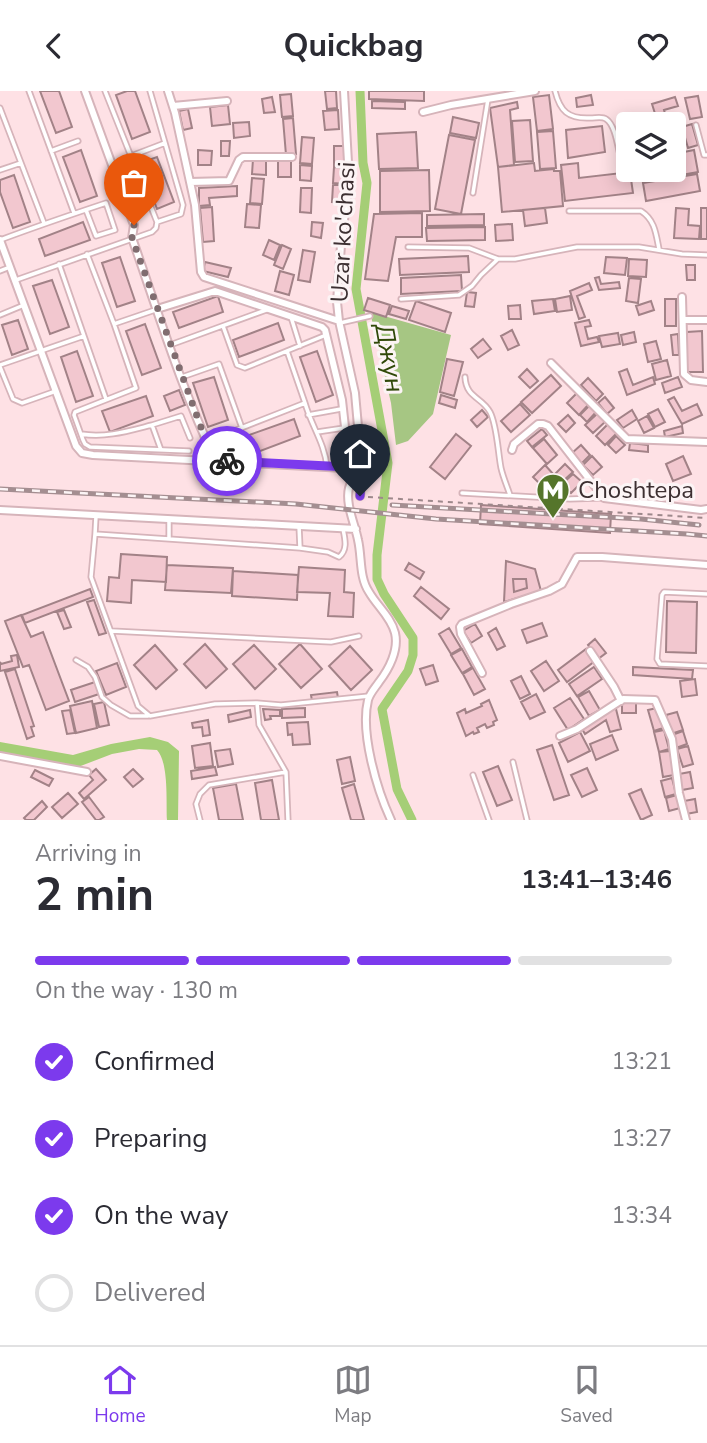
<!DOCTYPE html>
<meta charset="utf-8">
<style>
body{margin:0;font-family:"Nunito Sans",sans-serif;background:#f7f7f7;color:#2b2b33;height:100vh;display:flex;flex-direction:column;font-size:26px;white-space:nowrap}
*{box-sizing:border-box;margin:0}
p{font-size:23px;color:#7c7c81}
.icon{flex:none;width:38px;height:38px;fill:none;stroke:currentColor;stroke-width:2;stroke-linecap:round;stroke-linejoin:round}
.map{position:relative;height:729px;overflow:hidden}
.drawer{display:flex;flex-direction:column;background:#fff;flex:1}
.drawer>*{flex:none}
.controls{position:absolute;left:616px;top:21px;display:grid;gap:14px}
.controls a{display:grid;place-items:center;width:70px;height:70px;border-radius:7px;background:#fff;box-shadow:0 4px 18px #0003;font-size:35px}
.pin{position:absolute;display:grid;place-items:center;width:60px;height:60px;color:#fff;margin:-72px -30px;border-radius:50% 50% 50% 0;rotate:-45deg;box-shadow:0 0 7px #0007}
.pin .icon{rotate:45deg}
.courier{position:absolute;display:grid;place-items:center;width:70px;height:70px;margin:-35px;border:5px solid #7c3aed;border-radius:50%;background:#fff;color:#222;box-shadow:0 2px 9px #0007}
.overview em{font-style:normal;font-weight:700}
.overview div{display:flex;flex-direction:column-reverse}
.overview{display:flex;align-items:center;justify-content:space-between;height:119px;padding:0 35px}
h1{font-size:46px;font-weight:700;line-height:52px}
.bar{display:grid;grid-template-columns:repeat(4,1fr);gap:10px 7px;align-content:center;height:84px;padding:0 35px}
.bar i{height:9px;border-radius:5px;background:#e1e1e2}
.bar .selected{background:#7c3aed}
.bar p{grid-column:span 4}
ol{padding:0 35px;list-style:none}
li{display:flex;align-items:center;gap:21px;height:77px}
li p{margin-inline-start:auto}
li .icon{padding:7px;border-radius:50%;background:#7c3aed;color:#fff;stroke-width:4}
li:last-child{color:#7c7c81}
li i{width:38px;height:38px;border:4px solid #e1e1e2;border-radius:50%}
header{display:flex;justify-content:space-between;align-items:center;height:91px;padding:0 35px;background:#fff;font-size:32px;font-weight:700}
.dock{display:flex;justify-content:space-around;align-items:center;height:98px;border-top:2px solid #e1e1e2;background:#fff;font-size:19px;color:#7c7c81}
.dock a{display:grid;justify-items:center;gap:4px}
.dock .selected{color:#7c3aed}
.map>svg:first-child{display:block}
.green{fill:#a6c683}
.water{fill:#a5ce76}
.lines{fill:none;stroke-linecap:round;stroke-linejoin:round}
.canal{stroke:#a5ce76;stroke-width:9}
.building{fill:#f2c7cf;stroke:#a28287;stroke-width:2}
.service-casing{stroke:#d6b4ba;stroke-width:7}
.minor-casing{stroke:#d6b4ba;stroke-width:10}
.path{stroke:#9d888b;stroke-width:2;stroke-dasharray:5 5;stroke-linecap:butt}
.service{stroke:#fff;stroke-width:3.5}
.minor{stroke:#fff;stroke-width:6}
.rail-casing{stroke:#a48e91;stroke-width:5}
.rail{stroke:#fcf4f5;stroke-width:2.5;stroke-dasharray:8;stroke-linecap:butt}
.done{stroke:#806d70;stroke-width:7;stroke-dasharray:0 12.6}
.route{stroke:#7c3aed;stroke-width:9}
.labels{text-anchor:middle;stroke-width:6;stroke-linejoin:round;paint-order:stroke}
.street-label{font-size:24px;fill:#3c2f31;stroke:#fcf4f5}
.poi-label{font-size:24px;fill:#3c2f31;stroke:#fcf4f5;text-anchor:start}
.water-label{font-size:26px;font-style:italic;fill:#304909;stroke:#fcf4f5}
</style>
<header><svg class="icon" aria-label="back" viewBox="0 0 24 24"><path d="M15 5l-7 7 7 7"/></svg>Quickbag<svg class="icon" aria-label="heart" viewBox="0 0 24 24"><path d="M12 20l-8-8c-3-5 5-10 8-4 3-6 11-1 8 4z"/></svg></header>
<div class="map">
<svg width="707" height="729" viewBox="0 0 707 729">
<rect width="100%" height="100%" fill="#fee1e5"/>
<path class="green" d="M370,221L451,244L433,323L408,350L396,354L391,312Z"/>
<path class="water" d="M150,646L168,651L179,660L178,729H167C166,711 169,672 157,659L139,658L112,663L78,676L57,675L0,663V651L73,664L111,653Z"/>
<g class="lines">
<path class="canal" d="M360,0L363,72L367,92L356,198L388,372L377,464V488L384,503L413,547V564L408,580L382,618L397,698L412,729"/>
</g>
<path class="building" d="M40,0H59L72,36L56,42Z
M127,0H135L150,41L132,48L116,4Z
M325,0H336L337,17L327,18Z
M369,0H424V10L369,8Z
M291,3L293,25L282,26L280,4Z
M549,4L553,38L537,40L533,6Z
M591,4L593,14L577,16L576,7Z
M698,5L702,26L690,28L685,7Z
M272,6L275,21L264,22L262,8Z
M675,6L678,15L664,19L666,26L657,29L652,13Z
M372,10L405,11V18L372,17Z
M517,11L518,17L510,19L514,74L498,76L490,17Z
M228,14L230,33L212,35L210,16Z
M188,18L192,37L183,39L179,20Z
M338,19L339,38L325,39L323,20Z
M453,26L479,32L476,47L450,42Z
M293,27L296,63L286,64L283,28Z
M530,29L533,70L515,71L512,30Z
M249,31L250,45L234,47L233,32Z
M692,33L698,54L688,57L682,36Z
M602,35L605,61L568,67L566,39Z
M553,40L556,77L540,78L537,41Z
M416,41L418,77L379,78L377,43Z
M449,44L475,49L461,123L435,118Z
M302,46L314,47L312,73L300,72Z
M221,50H230L229,65H221Z
M334,55H346V75H334Z
M81,59L97,105L80,111L63,66Z
M198,59L212,60L211,74H198Z
M694,59L698,81L643,91L641,79H674V63Z
M157,66L174,111L157,118L140,72Z
M253,68L266,69V84L252,83Z
M278,69H291V86H278Z
M534,72L535,80L554,78V80H560L563,115L502,121L498,76Z
M578,72L579,87L630,81L633,102L565,110L561,74Z
M300,74L312,75L311,90L300,89Z
M334,76L346,77L345,93L333,92Z
M429,79L430,120L380,121V80Z
M697,83L700,100L646,110L643,92Z
M14,84L30,131L13,137L0,101V89Z
M252,87L264,88L262,113L250,112Z
M333,94H345L344,112L332,111Z
M237,95V105L209,107L210,114L199,115V97Z
M301,97H312L311,122L300,121Z
M247,113L261,114L259,137L245,136Z
M212,116L214,150L203,151L200,117Z
M545,117L547,132L525,135L523,119Z
M676,117L689,118L688,134L700,135L699,148L674,147Z
M701,117H707V148H701Z
M422,122V146H396L388,190L365,188L374,123Z
M484,123V134L427,135V124Z
M83,131L90,149L45,165L39,148Z
M312,131L323,132L321,147L311,145Z
M512,133L513,149L496,150L495,134Z
M485,136V149L427,150L426,137Z
M269,149L280,154L274,169L263,164Z
M282,154L291,158L283,178L274,174Z
M303,159L315,161L310,191L298,189Z
M468,165L469,181L400,184L399,168Z
M120,166L135,210L117,216L102,172Z
M606,166L627,167L625,184L604,182Z
M629,168L647,169L646,186L628,185Z
M205,171L231,177L228,186L203,180Z
M686,174H695V189H687Z
M280,180L294,184L289,204L275,200Z
M461,184L462,200L401,203V187Z
M599,186L601,193L619,191L620,197L599,199L595,187Z
M629,187L641,188L638,212L626,210Z
M52,189L69,236L50,243L33,195Z
M589,192L592,199L577,205L585,226L579,228L570,200Z
M467,201L476,202L474,216L465,215Z
M218,205L223,221L179,237L173,221Z
M570,205L572,219L557,221L555,208Z
M368,207L390,214L386,226L364,219Z
M553,208L555,220L534,223L532,210Z
M665,208H676V235H665Z
M416,210L451,222L445,241L409,229Z
M651,210L654,219L639,224L636,215Z
M520,214L521,228H509L508,215Z
M392,215L409,220L406,228L389,223Z
M18,229L28,258L12,264L2,234Z
M589,229L591,235L585,236L588,248L597,246L599,251L581,255L575,232Z
M278,232L284,249L239,266L233,249Z
M145,233L161,277L142,284L126,240Z
M512,239L519,254L508,259L501,245Z
M702,240L703,281H687V241Z
M634,241L636,251L623,254L621,244Z
M618,242L620,253L602,256L599,245Z
M678,243L679,264H673L671,244Z
M483,248L491,258L478,267L471,258Z
M656,250L661,268L648,271L644,253Z
M77,260L93,305L76,311L61,266Z
M317,260L333,304L316,311L300,266Z
M447,268L463,271L454,305L440,301Z
M667,269L671,285L656,289L652,273Z
M527,278L538,290L530,297L519,286Z
M627,278L633,294L653,286L655,293L627,304L619,281Z
M551,284L561,295L532,322L521,311Z
M214,286L228,329L208,336L193,292Z
M678,286L682,296L665,302L662,292Z
M588,287L603,303L596,310L581,294Z
M179,299L185,314L170,320L164,305Z
M577,302L589,313L579,324L567,312Z
M441,304L457,309L455,317L439,312Z
M146,305L153,325L110,341L102,320Z
M605,306L614,317L607,323L598,312Z
M674,306L682,320L697,313L702,324L682,333L668,309Z
M520,313L530,324L511,341L501,330Z
M590,314L597,320L587,331L580,324Z
M658,318L665,331L655,336L648,323Z
M482,319L488,326L477,336L471,329Z
M632,319L637,328L623,337L617,329Z
M598,322L606,330L593,342L585,334Z
M568,324L575,332L566,341L558,333Z
M647,325L654,337L644,342L638,330Z
M294,328L300,345L255,362L249,344Z
M608,333L617,342L605,354L596,345Z
M682,335L683,342L665,346L664,340Z
M542,338L547,344L532,356L527,350Z
M456,343L471,355L445,388L430,376Z
M616,345L625,354L616,362L608,354Z
M544,348L557,364L547,373L533,357Z
M630,352L648,354V361L629,359Z
M581,354L590,364L581,373L572,362Z
M592,365L602,376L593,384L583,374Z
M683,365L691,383L673,390L666,373Z
M565,373L573,381L562,391L555,383Z
M545,374L554,384L542,395L533,386Z
M573,383L582,391L571,402L562,393Z
M481,414L611,423L610,442L480,433Z
M121,463L167,466L166,491L132,489L131,512L107,510L109,486L119,487Z
M506,470L535,478L541,500L504,511Z
M409,472L424,481L420,488L405,479Z
M167,474L233,477L231,502L165,499Z
M299,476L345,479L344,501L354,502L353,526L328,525L330,502L297,501Z
M233,480L298,484L297,509L232,505Z
M513,488H526L527,497L514,501Z
M421,496L449,518L441,528L414,505Z
M90,498L93,506L25,532L22,524Z
M94,509L106,542L99,544L87,511Z
M667,510L697,511L696,562L666,561Z
M64,519L71,536L64,538L57,521Z
M21,524L31,546L43,541L69,610L46,619L29,574L23,576L5,530Z
M542,532L547,545L527,552L522,539Z
M475,533L482,545L471,552L463,540Z
M449,537L461,557L451,563L439,543Z
M496,537L505,555L497,559L488,542Z
M595,548L606,562L598,568L588,554Z
M205,553L227,578L206,597L184,573Z
M300,553L322,578L301,597L279,573Z
M155,554L177,579L156,598L134,574Z
M254,554L276,578L255,598L233,573Z
M350,555L372,579L351,599L329,575Z
M462,558L472,576L462,582L451,564Z
M586,558L595,570L567,591L558,579Z
M17,564L19,576L0,580V571L1,573L12,570L11,565Z
M546,570L559,590L544,600L531,580Z
M117,572L126,596L106,604L96,580Z
M433,574L438,590L426,594L420,578Z
M594,576L602,588L577,605L569,593Z
M633,576L693,579L692,588L633,584Z
M473,577L485,598L474,604L463,583Z
M15,578L34,635L31,636L34,645L27,648L5,581Z
M521,585L530,603L520,608L511,590Z
M695,588L697,604L682,606L680,590Z
M95,591L99,603L75,611L71,599Z
M589,600L600,619L589,625L578,606Z
M337,601L338,607L312,610L311,604Z
M536,603L545,621L530,628L521,611Z
M570,607L584,628L568,639L554,617Z
M489,609L497,629L493,631L494,634L487,637L485,633L477,637L479,641L474,643L473,641L466,645L457,622L465,618L466,622L482,615L481,613Z
M92,610L97,637L76,642L70,615Z
M622,610H636V622H622Z
M104,611L109,634L99,636L94,613Z
M615,614L621,638L610,641L606,629L585,643L581,636Z
M305,617V626L282,627V618Z
M657,617L663,637L654,640L648,619Z
M263,618L280,619V625H270L271,628L265,629Z
M70,619L75,642L67,643L62,620Z
M250,619L251,626L229,631L228,624Z
M677,621L683,639L671,643L666,624Z
M208,629L210,644L203,645L202,636L193,637L192,632Z
M308,631L310,653L293,654L292,643L288,644L287,632Z
M664,639L669,658L659,661L654,641Z
M683,640L687,653L676,657L672,644Z
M580,641L590,660L568,671L559,652Z
M612,644L618,659L596,669L590,653Z
M210,652L213,675L195,677L192,655Z
M552,654L569,704L554,709L537,659Z
M688,655L693,673L683,676L677,658Z
M230,658L233,673L218,676L215,660Z
M670,660L674,684L663,686L659,661Z
M350,666L355,690L342,693L337,669Z
M498,675L512,709L497,715L483,681Z
M215,676L217,684L192,688L191,680Z
M587,677L597,699L582,706L571,684Z
M96,678L106,689L84,708L79,702L93,689L89,684Z
M133,678L143,688L133,696L124,686Z
M35,679L53,688L49,695L31,686Z
M690,681L693,697L682,699L679,683Z
M672,687L676,703L665,706L661,690Z
M272,689L279,729H261L255,692Z
M236,693L243,729H219L213,697Z
M354,693L364,729H351L342,697Z
M641,698L652,724L641,729L629,703Z
M68,702L78,713L62,727L52,716Z
M677,704L680,717L669,720L666,707Z
M89,706L104,726L99,729H96L82,711Z
M695,708L697,721L686,723L684,710Z
M42,710L47,716L34,729H26L24,727Z"/>
<g class="lines">
<defs>
<path id="service" d="M29,0L74,122
M105,0L157,131
M555,0C560,20 568,28 590,27C596,27 602,25 606,28C617,35 618,63 623,75
M0,17L44,132
M696,34L704,64H707
M51,60L78,50
M131,65L165,52
M0,79L21,72
M473,102L488,8
M569,120H641C655,129 656,143 659,158
M0,149C35,136 70,124 106,112L115,139L96,145L86,119
M408,156L469,157L498,168H515L577,156H639L682,163L707,164
M87,163L114,233L155,219
M59,173L84,245
M0,180L10,176
M16,189L152,141L156,137L157,131L181,123L183,114L150,0
M401,208L459,204L472,195L481,184L498,168
M0,224L24,214
M291,226L300,255
M340,232L370,225
M114,233L136,297L75,321L74,324L83,349L85,353L90,356L189,360
M223,235L237,274L245,277L326,244
M170,254L269,218
M0,274L84,245L106,308
M0,276L13,308L22,312L56,300
M182,286L219,273L242,337
M465,286C466,307 482,306 490,321C497,334 498,362 501,377C503,386 507,395 510,404
M305,312C311,334 325,353 327,376
M308,324L341,318
M152,334L181,325L190,347
M317,341L344,337
M81,343C106,347 128,340 152,334L161,359
M208,350L305,312L287,260
M212,360L241,353
M462,402L570,408L602,407
M96,425L95,443L169,448
M169,429V448L300,457
M299,435L300,457L328,461L339,466C348,459 345,448 343,438
M95,443L91,486L138,615L150,625L215,613L257,612L281,614L369,605
M707,503L664,501L662,504L657,568L660,573L707,575
M112,540L331,551L359,545
M76,569L88,576L95,586L102,606L111,614L130,625H148
M257,612L259,634L286,681L288,729
M513,671L527,729
M473,684L489,729
M200,729L196,713L200,703L209,694L286,681"/>
<path id="minor" d="M85,0L134,134L132,147C158,221 182,300 216,370
M168,0L175,22L195,114L201,181L204,186L339,230
M344,0L349,89L341,154L337,211L339,230L355,302L362,380L360,405
M173,15L227,10
M423,21L451,14L535,0
M190,91L229,90L239,69L243,66H292
M0,149L76,355L82,362L93,364L345,377L348,376L349,372L342,309L325,239L322,236L215,200L157,218
M682,206L684,283L691,289L707,291
M683,229H707
M551,272L627,348L707,351
M512,359L514,353L538,333H543L548,335L604,407L701,419L707,418
M362,380C355,385 351,389 349,397C345,413 355,433 358,449C362,466 359,486 369,501C377,515 391,526 395,542C399,559 389,578 379,591C375,597 370,602 368,609C360,642 377,699 391,729
M0,419L356,438
M590,560L614,596L621,610
M482,582L461,543L460,536L462,533L511,513L549,500L562,493L577,466H602L707,474
M560,645L577,638L623,608L655,609L672,648L679,702L686,729
M0,665L87,681"/>
</defs>
<use href="#service" class="service-casing"/>
<use href="#minor" class="minor-casing"/>
<path class="path" d="M368,406L707,427"/>
<use href="#service" class="service"/>
<use href="#minor" class="minor"/>
<defs>
<path id="rail" d="M0,398L296,413L436,428L687,443L707,445
M392,414L641,428L699,434"/>
</defs>
<use href="#rail" class="rail-casing"/>
<use href="#rail" class="rail"/>
</g>
<g class="lines">
<path class="done" d="M134,134L132,147L206,350L216,370H227"/>
<path class="route" d="M227,370L348,376L359,382L362,380L360,405"/>
</g>
<defs>
<symbol id="metro-pin" viewBox="-11 -11 22 30"><path d="M0 17L-7.5 6A9.5 9.5 0 1 1 7.5 6Z" fill="#55752b" stroke="#fcf4f5"/><path d="M-5.5 5V-5H-3L0 0L3-5H5.5V5H3V-.5L0 4L-3-.5V5Z" fill="#fff"/></symbol>
</defs>
<g fill-rule="evenodd">
<use href="#metro-pin" x="534" y="380" width="38" height="52"/>
</g>
<g class="labels">
<g class="street-label">
<text transform="translate(343 141) rotate(-87)" y="8">Uzar ko'chasi</text>
</g>
<g class="poi-label">
<text x="578" y="407">Choshtepa</text>
</g>
<g class="water-label">
<text transform="translate(390 267) rotate(80)" y="9">Джун</text>
</g>
</g>
</svg>
<div class="controls">
<a><svg class="icon" aria-label="layers" viewBox="0 0 24 24"><path d="M12 4l9 5-9 5-9-5zM3 14l9 5 9-5"/></svg></a>
</div>
<div class="pin" style="left:134px;top:134px;background:#ea580c"><svg class="icon" aria-label="bag" viewBox="0 0 24 24"><path d="M5 8h14l-1 12H6zM9 8a3 3 0 0 1 6 0"/></svg></div>
<div class="pin" style="left:360px;top:405px;background:#1f2937"><svg class="icon" aria-label="home" viewBox="0 0 24 24"><path d="M3 11l9-7 9 7M6 9v11h12V9"/></svg></div>
<div class="courier" style="left:227px;top:370px"><svg class="icon" aria-label="bike" viewBox="0 0 24 24"><circle cx="6" cy="16" r="4"/><circle cx="18" cy="16" r="4"/><path d="M6 16l4-8h5l3 8M10 8l3 8H6M13 5h3"/></svg></div>
</div>
<section class="drawer">
<div class="overview"><div><h1>2 min</h1><p>Arriving in</p></div><em>13:41–13:46</em></div>
<div class="bar"><i class="selected"></i><i class="selected"></i><i class="selected"></i><i></i><p>On the way · 130 m</p></div>
<ol>
<li><svg class="icon" aria-label="check" viewBox="0 0 24 24"><path d="M5 12l5 5 9-10"/></svg>Confirmed<p>13:21</p></li>
<li><svg class="icon" aria-label="check" viewBox="0 0 24 24"><path d="M5 12l5 5 9-10"/></svg>Preparing<p>13:27</p></li>
<li><svg class="icon" aria-label="check" viewBox="0 0 24 24"><path d="M5 12l5 5 9-10"/></svg>On the way<p>13:34</p></li>
<li><i></i>Delivered</li>
</ol>
</section>
<nav class="dock">
<a class="selected"><svg class="icon" aria-label="home" viewBox="0 0 24 24"><path d="M3 11l9-7 9 7M6 9v11h12V9"/></svg>Home</a>
<a><svg class="icon" aria-label="map" viewBox="0 0 24 24"><path d="M3 6l6-2 6 2 6-2v14l-6 2-6-2-6 2zM9 4v14M15 6v14"/></svg>Map</a>
<a><svg class="icon" aria-label="saved" viewBox="0 0 24 24"><path d="M7 4h10v16l-5-4-5 4z"/></svg>Saved</a>
</nav>
